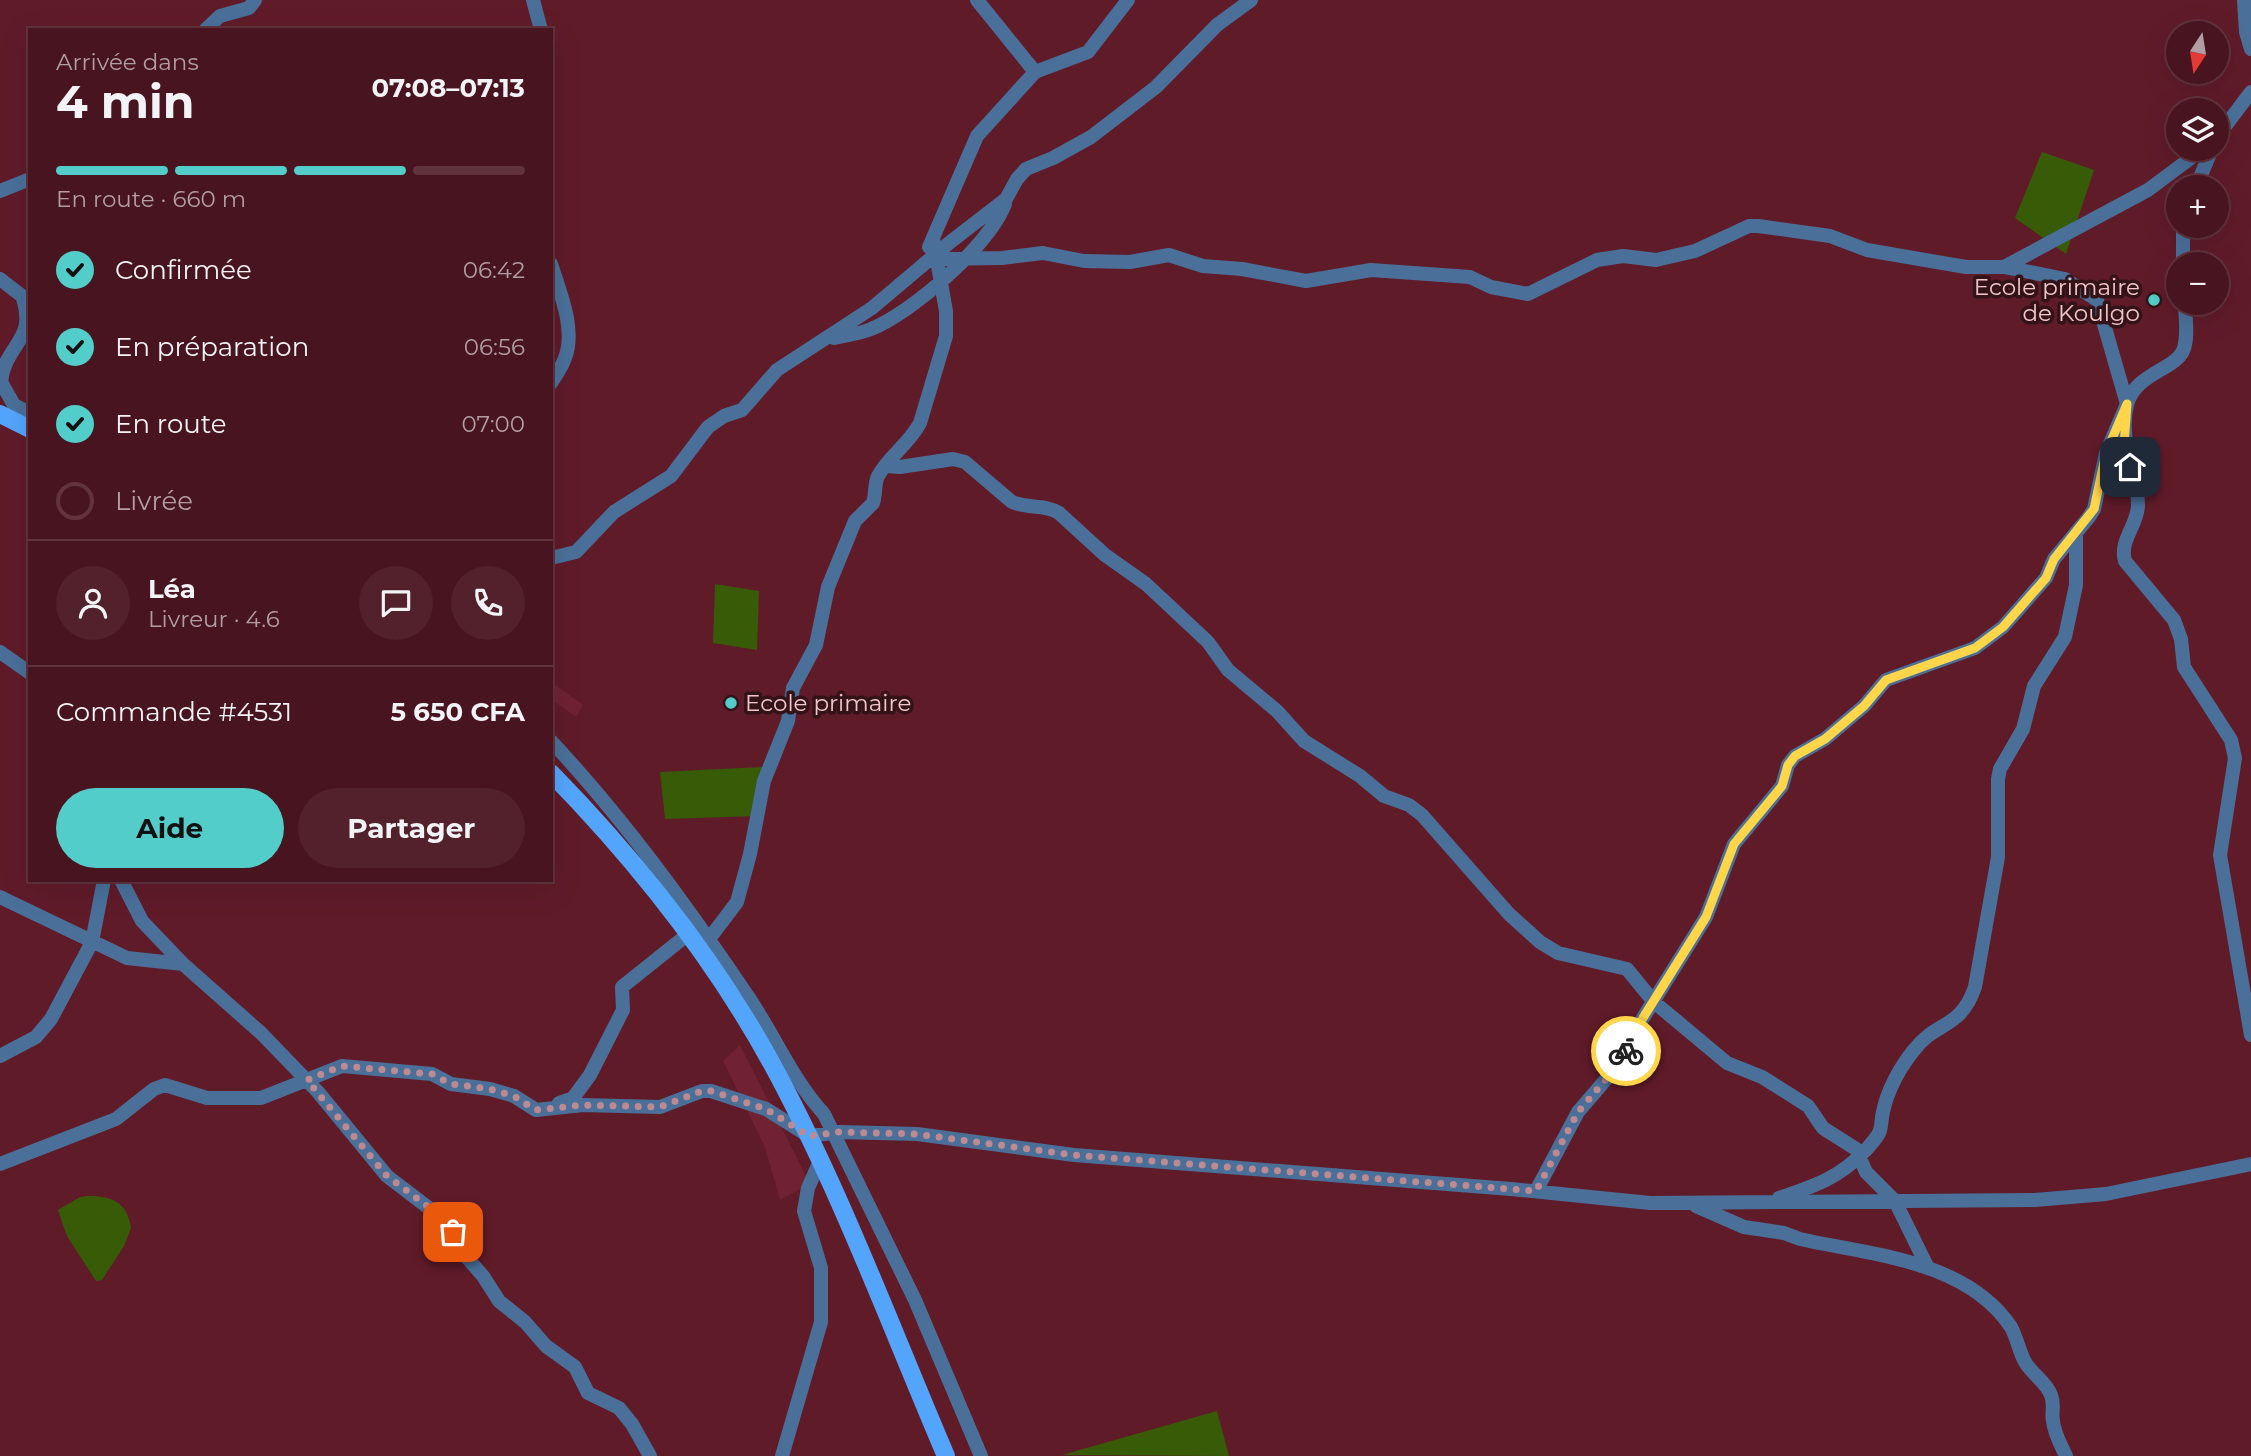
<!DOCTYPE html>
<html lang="fr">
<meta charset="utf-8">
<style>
body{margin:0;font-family:Montserrat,sans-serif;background:#52212c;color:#f1f3f6;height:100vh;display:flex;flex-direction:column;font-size:26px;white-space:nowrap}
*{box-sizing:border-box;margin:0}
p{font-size:23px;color:#b19ea4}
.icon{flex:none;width:38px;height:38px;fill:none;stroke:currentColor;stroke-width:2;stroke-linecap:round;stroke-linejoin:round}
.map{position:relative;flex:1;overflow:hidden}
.drawer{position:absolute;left:28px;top:28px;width:525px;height:854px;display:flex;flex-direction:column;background:#48141f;border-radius:0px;box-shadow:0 7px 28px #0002,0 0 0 2px #60333d}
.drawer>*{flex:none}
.needle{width:46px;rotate:192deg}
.buttons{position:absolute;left:2166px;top:21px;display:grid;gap:14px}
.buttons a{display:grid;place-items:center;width:63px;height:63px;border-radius:50%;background:#48141f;box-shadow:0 7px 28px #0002,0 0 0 2px #60333d;font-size:35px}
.pin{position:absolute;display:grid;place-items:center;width:60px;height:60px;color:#fff;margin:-30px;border-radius:14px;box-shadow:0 4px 10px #0006}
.courier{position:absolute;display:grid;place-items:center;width:70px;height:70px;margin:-35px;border:5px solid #ffd54a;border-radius:50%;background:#fff;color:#222;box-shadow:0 2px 9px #0007}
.headline em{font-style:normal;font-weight:700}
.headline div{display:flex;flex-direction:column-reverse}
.headline{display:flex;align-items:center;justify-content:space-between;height:119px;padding:0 28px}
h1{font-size:46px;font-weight:700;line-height:52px}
.bar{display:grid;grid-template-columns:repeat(4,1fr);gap:10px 7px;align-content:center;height:84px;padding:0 28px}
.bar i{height:9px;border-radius:5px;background:#60333d}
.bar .active{background:#53cdc9}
.bar p{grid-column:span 4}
.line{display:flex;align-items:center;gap:18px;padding:0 28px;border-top:2px solid #60333d}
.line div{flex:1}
.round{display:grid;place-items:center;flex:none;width:74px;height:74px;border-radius:37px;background:#52212c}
ol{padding:0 28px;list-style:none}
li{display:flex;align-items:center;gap:21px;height:77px}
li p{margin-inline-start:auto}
li .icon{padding:7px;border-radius:50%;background:#53cdc9;color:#111;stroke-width:4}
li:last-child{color:#b19ea4}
li i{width:38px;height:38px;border:4px solid #60333d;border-radius:50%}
.cta{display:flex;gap:14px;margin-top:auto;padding:14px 28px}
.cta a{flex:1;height:80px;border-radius:42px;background:#53cdc9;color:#111;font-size:28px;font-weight:700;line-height:80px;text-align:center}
.cta a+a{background:#52212c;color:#f1f3f6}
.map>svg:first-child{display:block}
.built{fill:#702232}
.green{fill:#375b07}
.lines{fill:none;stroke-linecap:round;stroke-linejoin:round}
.minor{stroke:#4a709a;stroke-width:14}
.major{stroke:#53a5fc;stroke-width:18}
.done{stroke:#be8a91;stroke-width:7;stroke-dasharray:0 12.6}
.route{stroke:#ffd54a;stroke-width:9}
.poi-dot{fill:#53cdc9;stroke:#321318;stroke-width:2.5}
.labels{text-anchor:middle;stroke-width:7;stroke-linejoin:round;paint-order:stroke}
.poi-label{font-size:23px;fill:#f1c5c9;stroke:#321318;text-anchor:end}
</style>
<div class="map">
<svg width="2251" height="1456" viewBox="0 0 2251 1456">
<rect width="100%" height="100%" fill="#601b29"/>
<path class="built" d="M551,682L583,705L576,717L551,699Z
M740,1045L810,1184L780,1200L765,1147L723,1061Z"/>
<path class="green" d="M2042,152L2094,170L2066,254L2015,218Z
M715,584L759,591L757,650L713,643Z
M762,767L764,781L757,816L665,819L660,772Z
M88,1196C111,1196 127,1201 131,1228L124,1246L102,1280L96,1281L67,1236L58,1210L80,1197Z
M1217,1411L1229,1456L1062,1455Z"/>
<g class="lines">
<path class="minor" d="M533,0L541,30
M977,0L1035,72
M2244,0L2246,32L2251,49
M205,30L220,16L249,8L255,0
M2217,137L2251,92
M2196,187L2212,149
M0,191L30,179
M929,247L977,136L1035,72L1088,52L1128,0
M930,259L1002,258L1043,253L1084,261L1130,262L1169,255L1203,266L1242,269L1306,281L1371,270L1470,277L1491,287L1528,294L1597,260L1623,256L1656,260L1695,251L1749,226H1758L1830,236L1867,250L1966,267H2004L2065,279L2097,300L2127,404L2106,453L2094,509L2089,517L2054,559L2046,578L2003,627L1975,648L1886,680L1864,706L1825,739L1795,756L1788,765L1782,786L1734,844L1706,917L1643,1018L1620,1063L1578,1112L1536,1191
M551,264C560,292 576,330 565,358C562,367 556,375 551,383
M2183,264V226
M2004,267L2148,190L2203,149
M0,279L22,296C38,341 5,343 1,382L14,405L30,413
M2185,303C2185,317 2189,337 2183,351C2174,370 2134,374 2127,405C2118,442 2138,471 2138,505C2138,525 2119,540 2125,561L2174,620L2181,639L2184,667L2231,740L2235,758L2220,855L2251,1035
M834,338C846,335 860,334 871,329C913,312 988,246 1005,204
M885,466L900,467L953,459L965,462L1012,502C1027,509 1045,504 1059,513L1105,555L1146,584L1208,642L1228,670L1277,711L1304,741L1360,776L1384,796L1409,805L1422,815L1509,914L1540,942L1558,953L1627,969L1654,1002L1727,1063L1762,1077L1808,1106L1823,1128L1856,1149L1866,1172L1895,1201L1927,1266
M551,558L576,552L614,512L671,476L708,427L724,416L742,410L777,370L872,308L949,243L1006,199L1017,179L1026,169L1053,158L1091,137L1156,87L1217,25L1251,0
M0,652L30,673
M551,741C625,820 689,909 749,998C776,1038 792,1079 824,1114L915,1300L981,1456
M121,880L142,921L183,964L261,1033L318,1092L387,1176L438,1215L453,1232L463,1253L483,1276L499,1301L525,1322L546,1346L575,1367L588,1393L619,1408L632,1424L650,1456
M0,897L127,958L183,964
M709,939L737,902L750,854L764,781L788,721L793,688L816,645L828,587L855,521L873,503C876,494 874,485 878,476C889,456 909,444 920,423L946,336V311L933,238
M0,1056L36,1037L51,1019L92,942L104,880
M559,1103L573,1098L590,1075L623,1010L622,987L687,935
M0,1164L116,1119L154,1089L165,1085L207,1098H261L342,1066L432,1074L451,1084L490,1089L514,1096L536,1110L583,1105L660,1107L702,1091H711L766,1109L809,1136L839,1132L917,1134L1074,1155L1511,1189L1650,1203L2035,1200L2106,1194L2251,1164
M1779,1198C1815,1186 1839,1178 1866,1150C1870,1145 1876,1139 1879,1133C1882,1127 1881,1119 1883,1112C1887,1091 1900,1067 1914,1050C1937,1020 1960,1030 1975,987L1998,857V779L2000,769L2023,729L2034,686L2065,637L2076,585V533
M1696,1206L1744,1227L1784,1233L1800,1239C1871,1255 1966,1260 2011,1327C2017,1338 2019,1351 2025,1362C2032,1374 2046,1382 2051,1395C2055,1405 2051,1412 2053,1421C2054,1433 2061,1445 2066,1456
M782,1456L821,1322V1268L804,1211L808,1188L820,1161"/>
<path class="major" d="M0,414L30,429
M551,773C635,859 714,958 772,1064C840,1189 890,1325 946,1456"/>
</g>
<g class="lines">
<path class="done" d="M453,1232L438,1214L387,1176L307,1080L342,1066L432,1074L451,1084L490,1089L514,1096L536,1110L583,1105L660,1107L702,1091H711L766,1109L809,1136L839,1132L916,1134L1074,1155L1536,1191L1578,1112L1620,1063L1626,1051"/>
<path class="route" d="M1626,1051L1643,1018L1706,917L1734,844L1782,786L1788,765L1795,756L1825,739L1864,706L1886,680L1975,648L2003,627L2046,578L2054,559L2094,509L2106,453L2127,404L2124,445L2130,467"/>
</g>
<g class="poi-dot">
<circle cx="2154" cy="300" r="7"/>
<circle cx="731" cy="703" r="7"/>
</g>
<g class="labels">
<g class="poi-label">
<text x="2140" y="295">Ecole primaire<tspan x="2140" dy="26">de Koulgo</tspan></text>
<text x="745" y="711" text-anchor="start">Ecole primaire</text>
</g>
</g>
</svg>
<div class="buttons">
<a><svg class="needle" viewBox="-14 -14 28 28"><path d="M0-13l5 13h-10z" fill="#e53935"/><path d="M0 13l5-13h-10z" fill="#b19ea4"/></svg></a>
<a><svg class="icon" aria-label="layers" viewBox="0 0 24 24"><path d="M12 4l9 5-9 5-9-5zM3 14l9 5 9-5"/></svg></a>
<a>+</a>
<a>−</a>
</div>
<div class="pin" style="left:453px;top:1232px;background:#ea580c"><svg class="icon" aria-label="bag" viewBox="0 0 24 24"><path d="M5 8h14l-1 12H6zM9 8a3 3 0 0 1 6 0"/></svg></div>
<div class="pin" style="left:2130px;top:467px;background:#1f2937"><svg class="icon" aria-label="home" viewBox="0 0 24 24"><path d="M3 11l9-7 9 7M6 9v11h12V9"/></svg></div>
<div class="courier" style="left:1626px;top:1051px"><svg class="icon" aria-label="bike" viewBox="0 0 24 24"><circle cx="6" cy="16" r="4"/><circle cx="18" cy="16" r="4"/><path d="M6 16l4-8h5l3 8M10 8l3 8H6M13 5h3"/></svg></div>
<section class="drawer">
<div class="headline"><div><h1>4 min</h1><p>Arrivée dans</p></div><em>07:08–07:13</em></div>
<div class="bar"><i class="active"></i><i class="active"></i><i class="active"></i><i></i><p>En route · 660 m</p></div>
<ol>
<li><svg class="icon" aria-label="check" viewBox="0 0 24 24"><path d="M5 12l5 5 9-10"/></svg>Confirmée<p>06:42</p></li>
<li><svg class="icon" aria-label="check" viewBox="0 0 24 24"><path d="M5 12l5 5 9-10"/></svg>En préparation<p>06:56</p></li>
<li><svg class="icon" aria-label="check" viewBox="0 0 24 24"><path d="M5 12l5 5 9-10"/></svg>En route<p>07:00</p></li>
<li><i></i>Livrée</li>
</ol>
<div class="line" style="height:126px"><a class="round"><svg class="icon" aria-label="person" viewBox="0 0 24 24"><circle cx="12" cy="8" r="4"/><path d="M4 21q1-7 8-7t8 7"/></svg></a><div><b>Léa</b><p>Livreur · 4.6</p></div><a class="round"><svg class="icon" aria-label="chat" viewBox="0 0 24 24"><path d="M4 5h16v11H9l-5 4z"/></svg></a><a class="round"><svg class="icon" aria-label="phone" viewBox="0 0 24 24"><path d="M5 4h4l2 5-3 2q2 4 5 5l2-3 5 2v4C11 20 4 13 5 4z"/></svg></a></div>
<div class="line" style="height:91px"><div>Commande #4531</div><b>5 650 CFA</b></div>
<div class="cta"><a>Aide</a><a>Partager</a></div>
</section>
</div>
